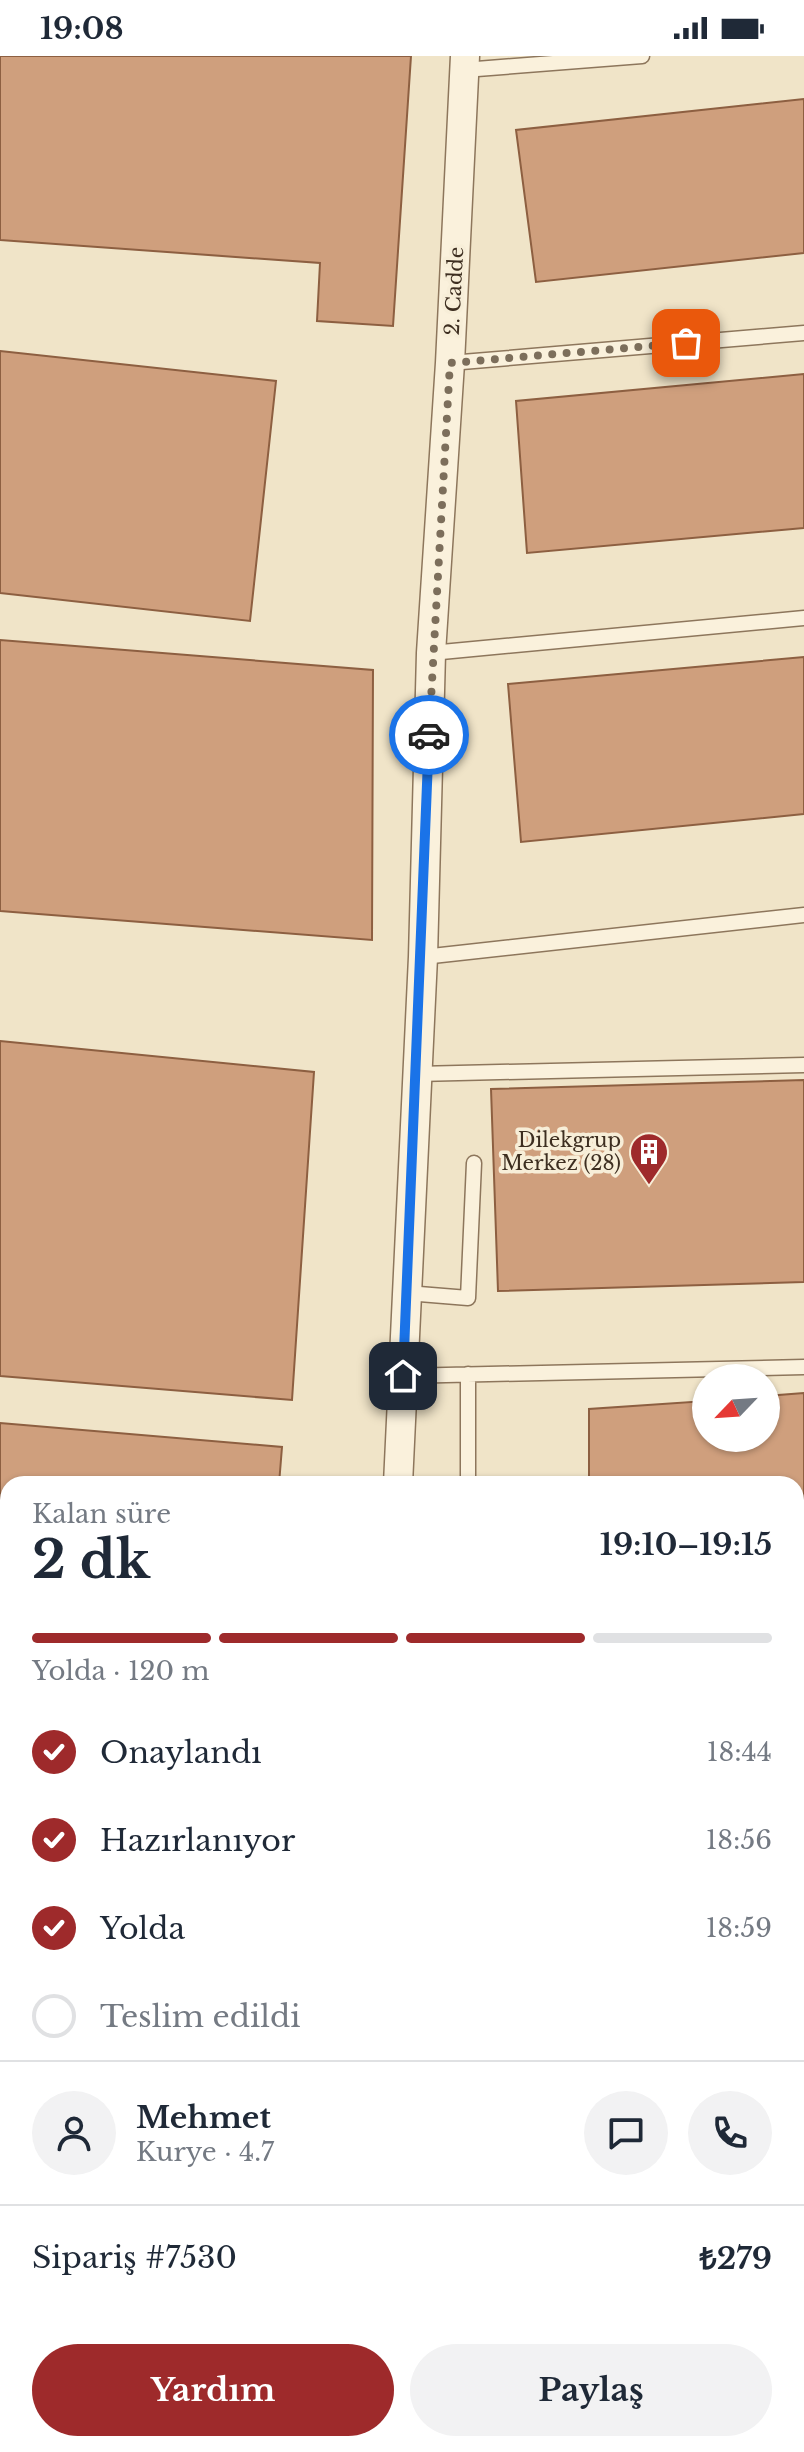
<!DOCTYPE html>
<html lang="tr">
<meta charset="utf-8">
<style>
body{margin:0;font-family:"Libre Baskerville",serif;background:#f2f2f3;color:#1f2937;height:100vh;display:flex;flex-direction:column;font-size:30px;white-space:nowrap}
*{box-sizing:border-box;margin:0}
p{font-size:26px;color:#747a83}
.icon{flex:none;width:44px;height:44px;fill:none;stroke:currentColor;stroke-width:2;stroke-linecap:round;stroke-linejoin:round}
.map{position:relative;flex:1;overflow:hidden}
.side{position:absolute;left:0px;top:1420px;width:804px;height:976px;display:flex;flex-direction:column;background:#fff;border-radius:24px 24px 0 0;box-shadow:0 2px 6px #0004}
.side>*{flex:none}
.needle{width:52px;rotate:245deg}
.controls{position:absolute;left:692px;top:1308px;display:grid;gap:16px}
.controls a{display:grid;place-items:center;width:88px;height:88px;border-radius:50%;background:#fff;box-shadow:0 2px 6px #0004;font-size:40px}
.pin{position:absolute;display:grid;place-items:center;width:68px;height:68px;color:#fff;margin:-34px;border-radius:16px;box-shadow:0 4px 12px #0006}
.courier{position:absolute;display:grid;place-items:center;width:80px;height:80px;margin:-40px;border:6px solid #1a73e8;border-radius:50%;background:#fff;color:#222;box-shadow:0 2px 10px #0007}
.headline em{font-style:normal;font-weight:800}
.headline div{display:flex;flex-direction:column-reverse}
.headline{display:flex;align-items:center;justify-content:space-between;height:136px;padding:0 32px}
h1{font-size:52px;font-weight:800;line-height:60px}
.bar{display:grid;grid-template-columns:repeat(4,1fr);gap:12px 8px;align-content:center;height:96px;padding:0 32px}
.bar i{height:10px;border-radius:6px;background:#e0e1e3}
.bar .selected{background:#9e2a2b}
.bar p{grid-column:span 4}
.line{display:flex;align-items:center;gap:20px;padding:0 32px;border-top:2px solid #e0e1e3}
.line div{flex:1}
.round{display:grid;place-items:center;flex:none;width:84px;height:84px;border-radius:42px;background:#f2f2f3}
ol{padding:0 32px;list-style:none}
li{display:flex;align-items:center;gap:24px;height:88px}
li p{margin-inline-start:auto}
li .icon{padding:8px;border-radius:50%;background:#9e2a2b;color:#fff;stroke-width:4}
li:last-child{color:#747a83}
li i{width:44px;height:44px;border:4px solid #e0e1e3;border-radius:50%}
.primary-button{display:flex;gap:16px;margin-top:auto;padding:16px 32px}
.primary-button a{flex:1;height:92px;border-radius:48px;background:#9e2a2b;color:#fff;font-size:32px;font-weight:800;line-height:92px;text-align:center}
.primary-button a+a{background:#f2f2f3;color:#1f2937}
.status{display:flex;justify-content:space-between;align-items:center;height:56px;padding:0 40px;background:#fff;direction:ltr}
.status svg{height:22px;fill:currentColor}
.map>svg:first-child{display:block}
.building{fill:#cf9f7d;stroke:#8d5f41;stroke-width:2}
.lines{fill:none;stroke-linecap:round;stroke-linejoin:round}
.lane-casing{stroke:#8d765c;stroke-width:17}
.street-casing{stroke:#8d765c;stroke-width:31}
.lane{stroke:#faf1dc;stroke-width:14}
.street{stroke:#faf1dc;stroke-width:28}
.done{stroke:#7c6e5b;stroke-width:8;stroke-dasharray:0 14.4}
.route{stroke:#1a73e8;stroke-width:10}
.labels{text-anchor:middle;stroke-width:7;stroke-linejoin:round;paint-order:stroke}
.street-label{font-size:20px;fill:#3d2e20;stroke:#f7eed8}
.poi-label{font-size:20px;fill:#3d2e20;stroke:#f7eed8;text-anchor:end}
</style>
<div class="status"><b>19:08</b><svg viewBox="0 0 49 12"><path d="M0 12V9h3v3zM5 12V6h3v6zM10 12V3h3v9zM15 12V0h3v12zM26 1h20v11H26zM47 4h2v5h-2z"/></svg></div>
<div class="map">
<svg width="804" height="2396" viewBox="0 0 804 2396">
<rect width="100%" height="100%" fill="#f0e4c8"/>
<path class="building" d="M0,0H411L393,270L317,265L320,207L0,184Z
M804,43V197L536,226L516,74Z
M0,295L276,325L250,565L0,537Z
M804,318V472L527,497L516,345Z
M0,584L373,614L372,884L0,855Z
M804,601V758L521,786L508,628Z
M0,985L314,1016L292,1344L0,1320Z
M804,1024V1226L498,1235L491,1033Z
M804,1337V1564L796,1565V1428H589V1353L706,1345V1382H766V1340Z
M0,1367L282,1391L279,1428H8V1592H0Z
M796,1634H804V1877H796Z
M0,1675H8V1868L0,1867Z
M796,1956H804V2209H796Z
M0,1970H8V2233H0Z
M804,2332V2396H710L709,2388H796V2333Z
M446,2388H674V2396H446Z"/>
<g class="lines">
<defs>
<path id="lane" d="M464,14L642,0
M450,307L804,277
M431,597L804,562
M423,901L804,859
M417,1018L804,1009
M407,1237L468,1242L474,1107
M468,1318V1428
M403,1320L804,1311
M0,1655H8
M0,1922L8,1923
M0,2294H8
M121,2396L122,2388"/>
<path id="street" d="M398,1428L423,901L431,597L450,307L465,0
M351,2396L352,2388"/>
</defs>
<use href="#lane" class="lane-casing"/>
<use href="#street" class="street-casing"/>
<use href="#lane" class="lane"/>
<use href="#street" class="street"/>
</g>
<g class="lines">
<path class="done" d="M429,679L450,307L686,287"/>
<path class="route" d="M403,1320L429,679"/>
</g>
<defs>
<symbol id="building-pin" viewBox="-11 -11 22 30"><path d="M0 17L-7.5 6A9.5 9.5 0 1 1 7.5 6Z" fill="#9e2a2b" stroke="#f7eed8"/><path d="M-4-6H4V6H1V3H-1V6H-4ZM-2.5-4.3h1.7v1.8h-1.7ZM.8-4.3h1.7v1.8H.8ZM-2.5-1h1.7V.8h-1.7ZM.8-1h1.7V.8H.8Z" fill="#fff"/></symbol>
</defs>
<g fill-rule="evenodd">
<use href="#building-pin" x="627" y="1074" width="44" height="60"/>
</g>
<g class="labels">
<g class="street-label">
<text transform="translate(454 235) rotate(-87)" y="7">2. Cadde</text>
</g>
<g class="poi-label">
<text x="621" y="1091">Dilekgrup<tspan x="621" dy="23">Merkez (28)</tspan></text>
</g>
</g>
</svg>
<div class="controls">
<a><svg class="needle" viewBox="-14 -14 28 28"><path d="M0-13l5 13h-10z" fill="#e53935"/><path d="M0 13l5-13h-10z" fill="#747a83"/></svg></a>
</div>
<div class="pin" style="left:686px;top:287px;background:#ea580c"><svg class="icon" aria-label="bag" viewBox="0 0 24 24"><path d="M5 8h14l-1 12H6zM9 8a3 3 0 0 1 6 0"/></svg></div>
<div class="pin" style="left:403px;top:1320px;background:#1f2937"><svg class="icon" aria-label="home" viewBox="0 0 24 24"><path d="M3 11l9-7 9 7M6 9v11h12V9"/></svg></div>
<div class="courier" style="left:429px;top:679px"><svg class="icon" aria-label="car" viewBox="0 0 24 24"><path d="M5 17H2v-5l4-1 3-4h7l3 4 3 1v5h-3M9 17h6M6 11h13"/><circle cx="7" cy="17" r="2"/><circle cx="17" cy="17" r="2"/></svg></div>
<section class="side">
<div class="headline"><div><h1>2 dk</h1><p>Kalan süre</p></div><em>19:10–19:15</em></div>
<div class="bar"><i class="selected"></i><i class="selected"></i><i class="selected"></i><i></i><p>Yolda · 120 m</p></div>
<ol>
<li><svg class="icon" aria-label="check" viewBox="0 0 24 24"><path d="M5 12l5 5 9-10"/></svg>Onaylandı<p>18:44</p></li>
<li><svg class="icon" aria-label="check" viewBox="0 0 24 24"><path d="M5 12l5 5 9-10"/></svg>Hazırlanıyor<p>18:56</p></li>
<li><svg class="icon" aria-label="check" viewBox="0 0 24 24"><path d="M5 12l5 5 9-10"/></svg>Yolda<p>18:59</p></li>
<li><i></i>Teslim edildi</li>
</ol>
<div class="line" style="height:144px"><a class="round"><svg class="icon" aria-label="person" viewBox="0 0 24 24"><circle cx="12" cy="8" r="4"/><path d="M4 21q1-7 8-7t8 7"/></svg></a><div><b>Mehmet</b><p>Kurye · 4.7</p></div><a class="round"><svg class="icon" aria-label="chat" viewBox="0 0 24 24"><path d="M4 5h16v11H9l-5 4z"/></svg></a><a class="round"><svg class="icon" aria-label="phone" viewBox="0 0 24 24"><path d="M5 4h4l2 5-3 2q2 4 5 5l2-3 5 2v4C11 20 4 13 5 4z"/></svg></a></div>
<div class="line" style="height:104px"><div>Sipariş #7530</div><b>₺279</b></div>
<div class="primary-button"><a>Yardım</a><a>Paylaş</a></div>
</section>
</div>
